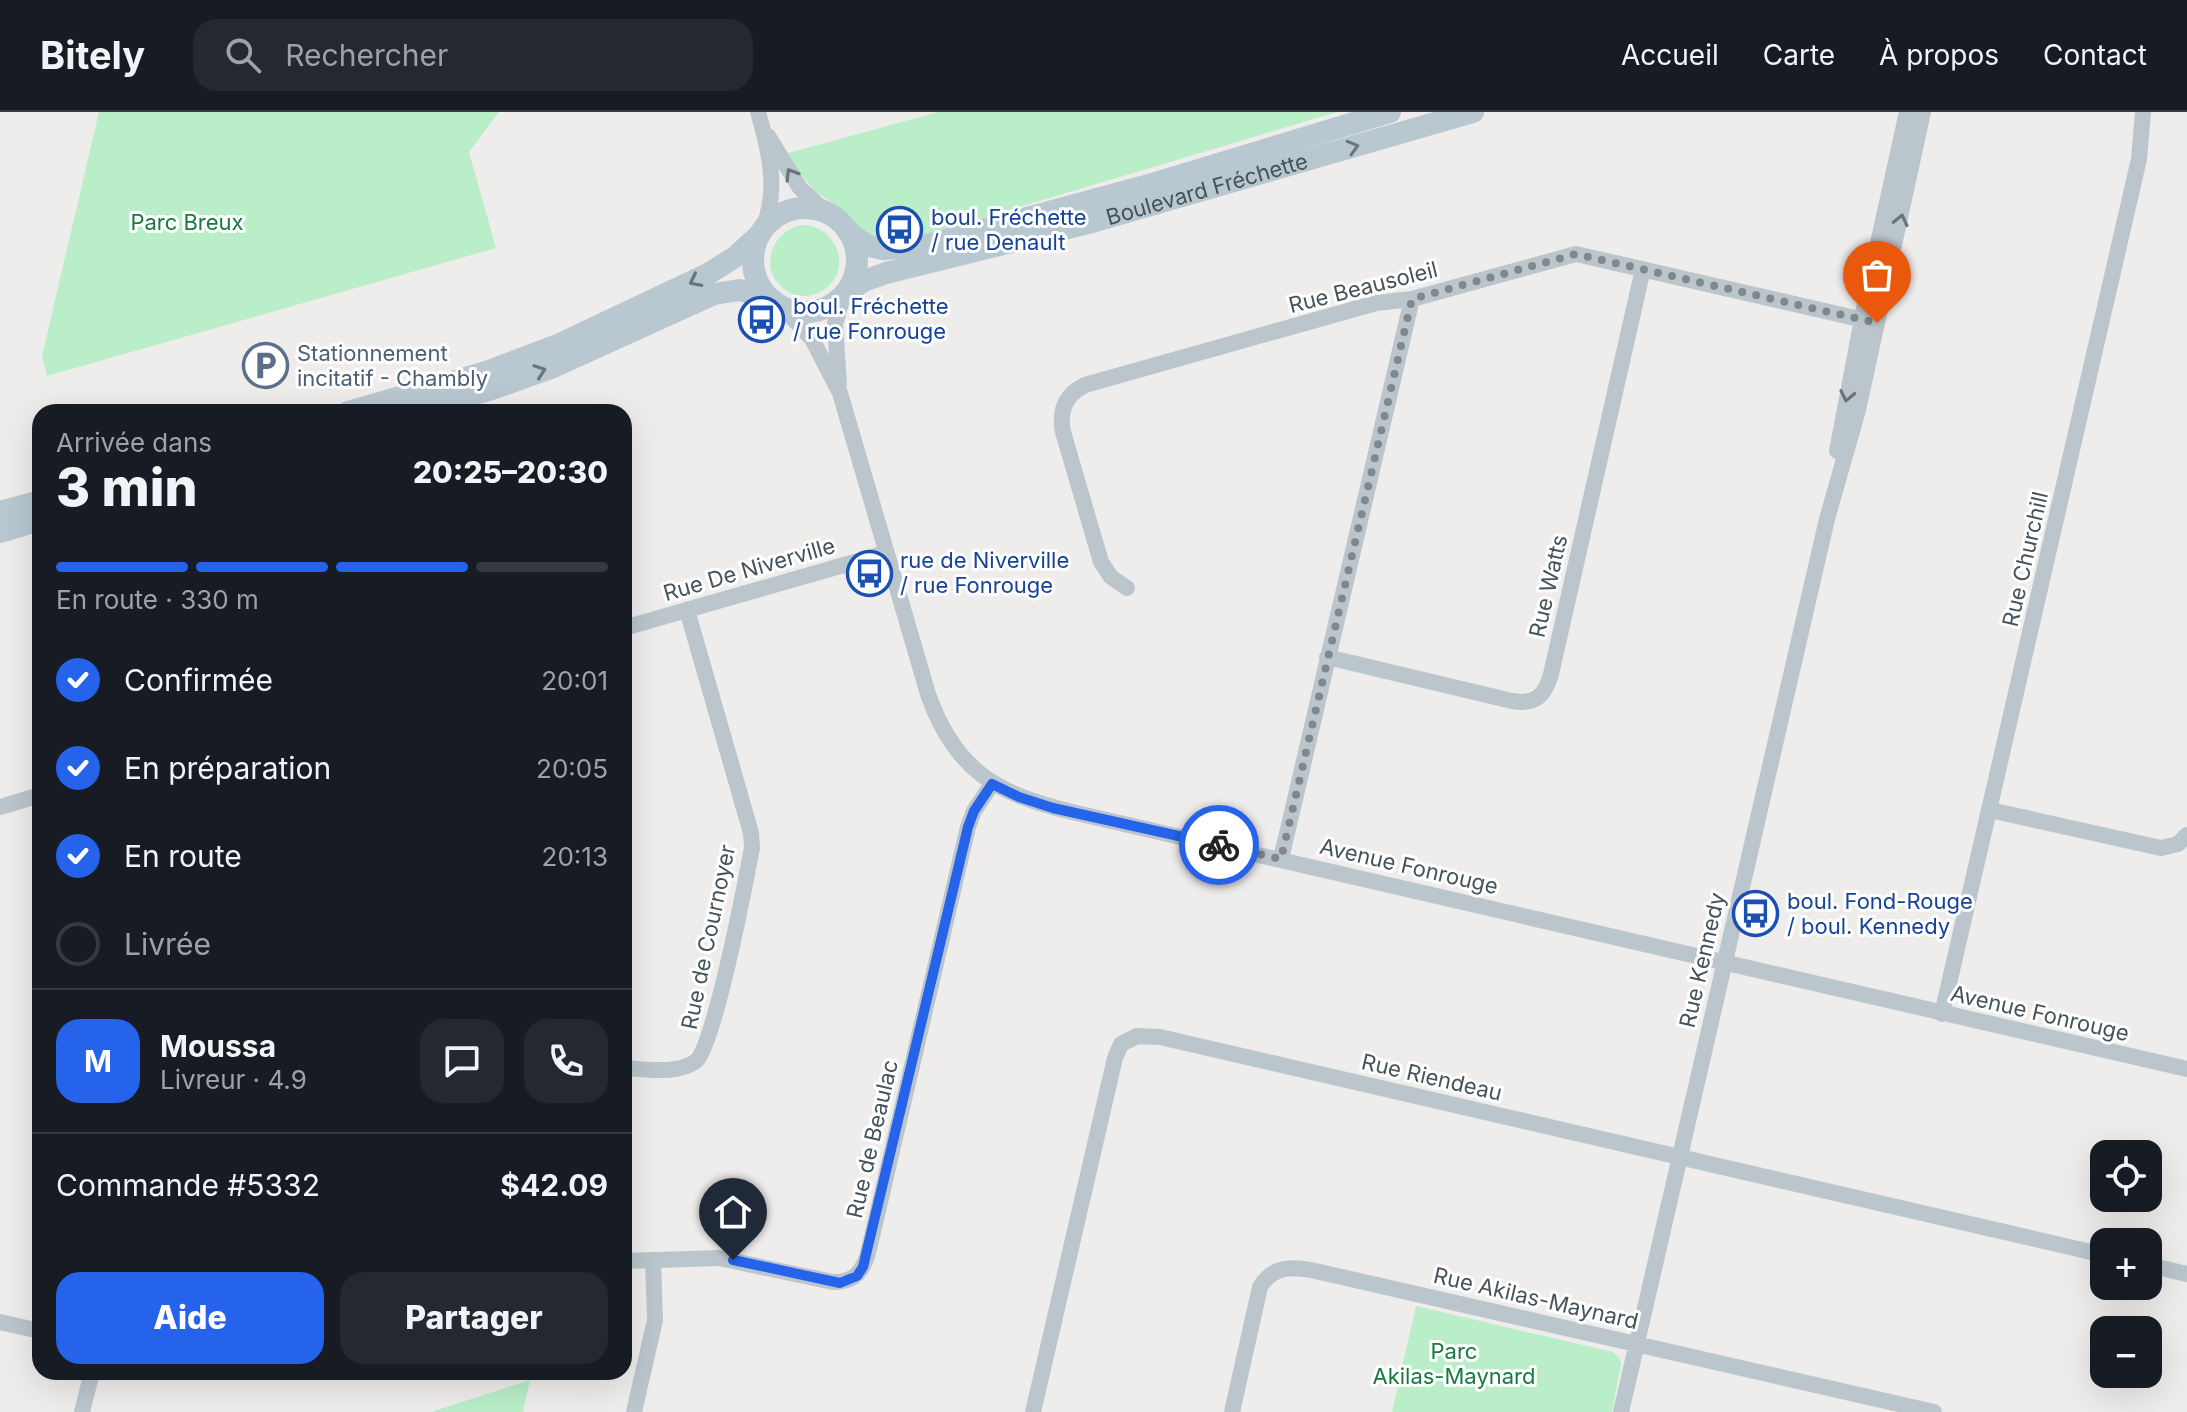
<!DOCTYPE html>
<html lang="fr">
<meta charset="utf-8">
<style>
body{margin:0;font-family:Inter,sans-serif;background:#242831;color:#f1f3f6;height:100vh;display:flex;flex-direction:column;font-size:30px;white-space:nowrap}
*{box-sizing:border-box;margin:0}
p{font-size:26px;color:#9ea1a6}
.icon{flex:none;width:44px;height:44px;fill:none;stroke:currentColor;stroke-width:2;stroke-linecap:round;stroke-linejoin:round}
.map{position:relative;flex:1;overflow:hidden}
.drawer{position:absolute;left:32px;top:292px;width:600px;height:976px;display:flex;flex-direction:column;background:#171b24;border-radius:24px;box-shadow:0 8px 32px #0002}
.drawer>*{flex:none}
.buttons{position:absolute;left:2090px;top:1028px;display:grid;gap:16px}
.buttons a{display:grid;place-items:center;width:72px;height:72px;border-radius:16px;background:#171b24;box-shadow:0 8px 32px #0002;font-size:40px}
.pin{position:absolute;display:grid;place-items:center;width:68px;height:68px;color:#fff;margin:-82px -34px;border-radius:50% 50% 50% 0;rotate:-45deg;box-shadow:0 0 8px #0007}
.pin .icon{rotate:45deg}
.courier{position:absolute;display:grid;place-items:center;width:80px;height:80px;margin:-40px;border:6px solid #2563eb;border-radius:50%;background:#fff;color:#222;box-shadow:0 2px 10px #0007}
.summary em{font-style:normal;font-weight:800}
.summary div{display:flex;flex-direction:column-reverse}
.summary{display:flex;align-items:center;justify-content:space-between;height:136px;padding:0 24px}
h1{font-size:52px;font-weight:800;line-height:60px}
.bar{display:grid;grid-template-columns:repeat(4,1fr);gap:12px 8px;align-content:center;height:96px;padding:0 24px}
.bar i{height:10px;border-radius:6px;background:#363941}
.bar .active{background:#2563eb}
.bar p{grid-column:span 4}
.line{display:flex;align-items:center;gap:20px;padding:0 24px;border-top:2px solid #363941}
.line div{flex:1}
.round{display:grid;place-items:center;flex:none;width:84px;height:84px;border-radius:24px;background:#242831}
ol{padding:0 24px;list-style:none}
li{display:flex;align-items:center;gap:24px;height:88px}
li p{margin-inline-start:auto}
li .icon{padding:8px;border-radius:50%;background:#2563eb;color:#fff;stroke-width:4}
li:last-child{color:#9ea1a6}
li i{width:44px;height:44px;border:4px solid #363941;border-radius:50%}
.primary-button{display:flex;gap:16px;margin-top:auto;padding:16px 24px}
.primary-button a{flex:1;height:92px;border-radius:24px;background:#2563eb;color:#fff;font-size:32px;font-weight:800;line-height:92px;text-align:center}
.primary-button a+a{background:#242831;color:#f1f3f6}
header{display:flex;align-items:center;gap:48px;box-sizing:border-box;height:112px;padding:0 40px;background:#171b24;border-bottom:2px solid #363941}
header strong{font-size:38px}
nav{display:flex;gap:44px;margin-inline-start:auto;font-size:28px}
.search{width:560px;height:72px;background:#242831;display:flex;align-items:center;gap:20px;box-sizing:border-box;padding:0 28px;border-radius:24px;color:#9ea1a6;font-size:30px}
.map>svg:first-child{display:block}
.green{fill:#b9eec9}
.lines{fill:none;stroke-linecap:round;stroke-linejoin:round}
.minor{stroke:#bac5cc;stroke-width:16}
.secondary{stroke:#b9c7d1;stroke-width:22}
.oneway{stroke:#68757e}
.oneway2{stroke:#68747c}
.done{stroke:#80888d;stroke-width:8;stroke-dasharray:0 14.4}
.route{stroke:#2563eb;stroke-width:10}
.labels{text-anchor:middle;stroke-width:6;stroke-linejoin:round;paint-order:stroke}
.street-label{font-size:22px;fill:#45525a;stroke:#fff}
.transit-label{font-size:22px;fill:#164399;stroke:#fff;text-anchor:start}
.park-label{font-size:22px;fill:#157b40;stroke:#fff}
.service-label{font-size:22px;fill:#4e5e75;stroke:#fff;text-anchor:start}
</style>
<header>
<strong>Bitely</strong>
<div class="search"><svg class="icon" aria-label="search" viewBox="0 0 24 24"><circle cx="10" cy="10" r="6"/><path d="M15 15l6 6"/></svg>Rechercher</div>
<nav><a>Accueil</a><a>Carte</a><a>À propos</a><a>Contact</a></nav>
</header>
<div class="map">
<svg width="2187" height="1300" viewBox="0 0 2187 1300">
<rect width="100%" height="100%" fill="#efecec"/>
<path class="green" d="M99,0H499L469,40L496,136L47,264L42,244Z
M938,0H1337L912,127L865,125L852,105L815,79L785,42Z
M803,113C816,114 827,119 834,131C856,170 804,204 777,170C760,148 777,116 803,113Z
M1416,1194L1613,1240L1620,1247L1621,1253L1612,1300H1392Z
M530,1268L523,1300H431Z"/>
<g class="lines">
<path class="minor" d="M758,0C769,38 779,79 763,116
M768,24L800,76L827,101
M785,198L812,227L840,281L928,582C955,659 997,682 1072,700L2187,957
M839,272L835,212L843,184
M1837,339L1867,181L1907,0
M1127,476L1111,465L1101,450L1063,320C1059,299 1065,283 1085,273L1376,191L1412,187L1576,142L1877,211
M624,516L886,441
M1327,545L1512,589C1535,593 1545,584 1551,562L1643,157
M0,695L40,683
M1990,698L2161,736L2178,732L2187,723
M1281,747L1412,187
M1942,902L2139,47L2143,0
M624,956C645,957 678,963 696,949C714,935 746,768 752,736L751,721L687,498
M624,1149L719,1146L833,1170C855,1171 864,1158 869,1137L968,715L974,699L992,672
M2148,1153L2187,1162
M0,1210L40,1219
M82,1300L92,1260
M634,1300L655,1208L653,1148
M1033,1300L1115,946L1121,932L1137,924L1160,925L2104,1143
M1232,1300L1260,1175C1272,1155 1290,1154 1311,1158L1934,1300
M1621,1300L1827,407L1858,298L1923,0"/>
<g class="secondary">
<circle cx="805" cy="148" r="52"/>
<path d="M849,121L868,134L883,137L923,134L1152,72L1390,0"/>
<path id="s1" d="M848,179L864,169L886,161L1092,110L1473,0"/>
<path d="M348,300L486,260L560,232L708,162L735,145L758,124"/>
<path d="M413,300L492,277L551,256L714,182L740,178L770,187"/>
<path d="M0,400L40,389"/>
<path d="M0,420L40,408"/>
</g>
</g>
<defs><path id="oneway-chevron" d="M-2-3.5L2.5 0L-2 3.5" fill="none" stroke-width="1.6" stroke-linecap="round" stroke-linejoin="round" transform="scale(2)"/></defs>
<g class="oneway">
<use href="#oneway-chevron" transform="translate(1353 35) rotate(-16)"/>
<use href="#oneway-chevron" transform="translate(695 169) rotate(153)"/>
<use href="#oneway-chevron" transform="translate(540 259) rotate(-20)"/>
</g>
<g class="oneway2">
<use href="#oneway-chevron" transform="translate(791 62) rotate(-122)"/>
<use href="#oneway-chevron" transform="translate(1901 108) rotate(-77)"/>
<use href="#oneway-chevron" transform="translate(1847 284) rotate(102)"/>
</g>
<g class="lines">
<path class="done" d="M1219,733L1281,747L1412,187L1576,142L1877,211"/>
<path class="route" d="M733,1148L840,1171L857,1164L863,1155L968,715L974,699L992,672L1019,685L1053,696L1219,733"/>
</g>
<defs>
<symbol id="bus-ring" viewBox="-11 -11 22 22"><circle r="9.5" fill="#fff" stroke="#1a4fb4" stroke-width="1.5"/><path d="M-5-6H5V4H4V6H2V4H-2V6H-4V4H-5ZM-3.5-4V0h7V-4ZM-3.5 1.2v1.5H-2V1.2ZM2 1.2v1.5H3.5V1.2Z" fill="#1a4fb4"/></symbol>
<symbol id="parking-ring" viewBox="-11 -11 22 22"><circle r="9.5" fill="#fff" stroke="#5c6f8a" stroke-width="1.5"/><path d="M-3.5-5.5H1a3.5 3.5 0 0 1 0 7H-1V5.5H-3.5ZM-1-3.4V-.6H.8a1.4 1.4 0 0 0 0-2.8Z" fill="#5c6f8a"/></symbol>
</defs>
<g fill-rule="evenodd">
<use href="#bus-ring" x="874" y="92" width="51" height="51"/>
<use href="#bus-ring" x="736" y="182" width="51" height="51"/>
<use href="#parking-ring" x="240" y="228" width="51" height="51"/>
<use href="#bus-ring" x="844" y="436" width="51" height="51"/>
<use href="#bus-ring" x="1730" y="776" width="51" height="51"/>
</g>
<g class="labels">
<g class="street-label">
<text dy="8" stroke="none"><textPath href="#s1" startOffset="374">Boulevard Fréchette</textPath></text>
<text transform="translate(1363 175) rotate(-14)" y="8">Rue Beausoleil</text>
<text transform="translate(2025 447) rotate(-77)" y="8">Rue Churchill</text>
<text transform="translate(749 457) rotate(-16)" y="8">Rue De Niverville</text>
<text transform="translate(1548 474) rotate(-77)" y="8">Rue Watts</text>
<text transform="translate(1409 754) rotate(13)" y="8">Avenue Fonrouge</text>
<text transform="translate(708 825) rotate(-78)" y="8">Rue de Cournoyer</text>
<text transform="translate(1702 848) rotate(-77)" y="8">Rue Kennedy</text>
<text transform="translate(2040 901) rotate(13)" y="8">Avenue Fonrouge</text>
<text transform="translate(1432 965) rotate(13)" y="8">Rue Riendeau</text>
<text transform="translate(872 1027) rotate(-77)" y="8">Rue de Beaulac</text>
<text transform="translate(1536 1186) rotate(13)" y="8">Rue Akilas-Maynard</text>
</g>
<g class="transit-label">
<text x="931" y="113">boul. Fréchette<tspan x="931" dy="25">/ rue Denault</tspan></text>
<text x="793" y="202">boul. Fréchette<tspan x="793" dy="25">/ rue Fonrouge</tspan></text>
<text x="900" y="456">rue de Niverville<tspan x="900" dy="25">/ rue Fonrouge</tspan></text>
<text x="1787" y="797">boul. Fond-Rouge<tspan x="1787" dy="25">/ boul. Kennedy</tspan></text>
</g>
<g class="park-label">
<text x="187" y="118">Parc Breux</text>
<text x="1454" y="1247">Parc<tspan x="1454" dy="25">Akilas-Maynard</tspan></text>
</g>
<g class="service-label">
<text x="297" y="249">Stationnement<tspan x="297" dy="25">incitatif - Chambly</tspan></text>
</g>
</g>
</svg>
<div class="buttons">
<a><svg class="icon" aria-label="locate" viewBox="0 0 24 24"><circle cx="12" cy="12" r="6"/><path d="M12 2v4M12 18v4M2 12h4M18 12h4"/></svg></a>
<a>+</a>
<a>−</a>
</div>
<div class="pin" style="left:1877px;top:211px;background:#ea580c"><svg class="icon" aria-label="bag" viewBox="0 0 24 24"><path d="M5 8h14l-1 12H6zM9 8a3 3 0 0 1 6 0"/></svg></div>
<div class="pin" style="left:733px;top:1148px;background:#1f2937"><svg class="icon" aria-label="home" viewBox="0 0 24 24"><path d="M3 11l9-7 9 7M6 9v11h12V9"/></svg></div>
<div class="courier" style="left:1219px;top:733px"><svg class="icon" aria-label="bike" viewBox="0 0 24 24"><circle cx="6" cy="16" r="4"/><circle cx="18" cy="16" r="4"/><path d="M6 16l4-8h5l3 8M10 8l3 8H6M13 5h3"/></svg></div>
<section class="drawer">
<div class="summary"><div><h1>3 min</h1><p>Arrivée dans</p></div><em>20:25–20:30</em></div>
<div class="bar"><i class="active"></i><i class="active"></i><i class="active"></i><i></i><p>En route · 330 m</p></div>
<ol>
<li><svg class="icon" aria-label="check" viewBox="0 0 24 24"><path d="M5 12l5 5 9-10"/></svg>Confirmée<p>20:01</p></li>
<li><svg class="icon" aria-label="check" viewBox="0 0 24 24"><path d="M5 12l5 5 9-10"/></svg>En préparation<p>20:05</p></li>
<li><svg class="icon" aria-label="check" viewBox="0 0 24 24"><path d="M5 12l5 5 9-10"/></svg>En route<p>20:13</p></li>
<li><i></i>Livrée</li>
</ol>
<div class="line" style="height:144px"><b class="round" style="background:#2563eb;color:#fff">M</b><div><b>Moussa</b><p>Livreur · 4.9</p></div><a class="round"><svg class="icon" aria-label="chat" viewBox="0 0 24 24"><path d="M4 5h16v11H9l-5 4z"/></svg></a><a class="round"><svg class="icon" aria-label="phone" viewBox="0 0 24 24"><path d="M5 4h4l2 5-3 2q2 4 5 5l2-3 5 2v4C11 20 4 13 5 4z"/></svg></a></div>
<div class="line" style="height:104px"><div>Commande #5332</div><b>$42.09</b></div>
<div class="primary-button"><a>Aide</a><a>Partager</a></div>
</section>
</div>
